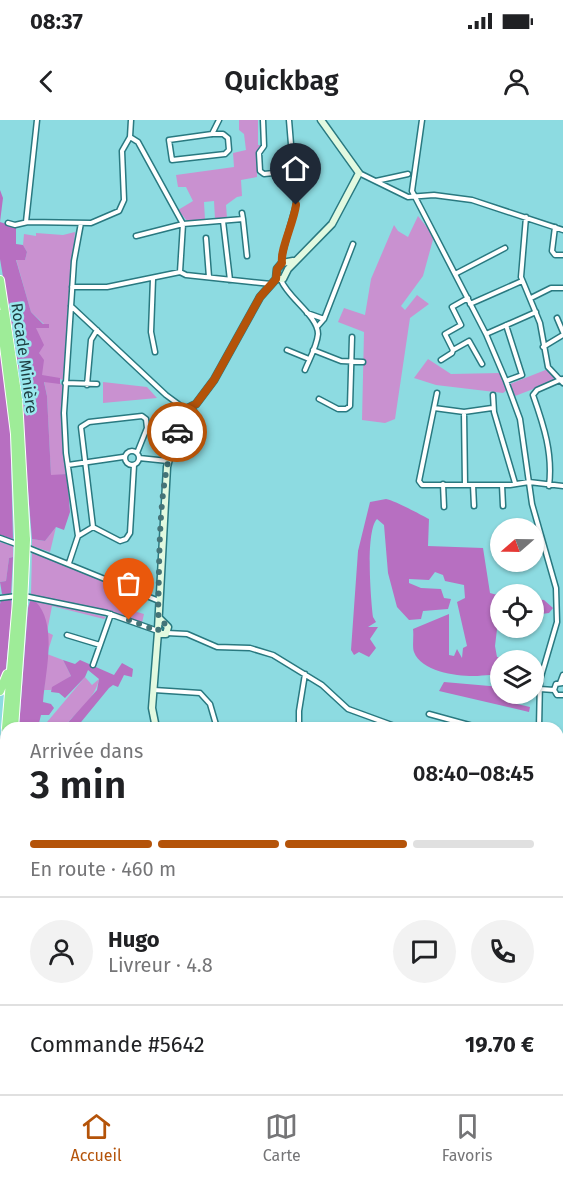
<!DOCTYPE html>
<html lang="fr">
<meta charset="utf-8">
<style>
body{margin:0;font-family:"Fira Sans",sans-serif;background:#f2f2f2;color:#202124;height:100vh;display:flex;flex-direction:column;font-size:22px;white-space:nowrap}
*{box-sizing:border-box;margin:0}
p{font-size:20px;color:#757577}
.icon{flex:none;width:33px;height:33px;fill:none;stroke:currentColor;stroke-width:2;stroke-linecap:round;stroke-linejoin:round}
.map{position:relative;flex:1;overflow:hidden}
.sheet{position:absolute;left:0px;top:602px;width:564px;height:374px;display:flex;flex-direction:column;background:#fff;border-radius:18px 18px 0 0;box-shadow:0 2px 4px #0004}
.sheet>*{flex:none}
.needle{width:39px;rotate:250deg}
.tools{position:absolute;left:490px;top:398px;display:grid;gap:12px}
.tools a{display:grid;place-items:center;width:54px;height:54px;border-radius:50%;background:#fff;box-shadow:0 2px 4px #0004;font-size:30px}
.pin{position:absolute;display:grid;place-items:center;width:51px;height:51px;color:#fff;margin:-62px -26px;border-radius:50% 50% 50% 0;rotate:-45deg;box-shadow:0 0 6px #0007}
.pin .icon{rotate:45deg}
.courier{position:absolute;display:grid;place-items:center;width:60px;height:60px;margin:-30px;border:4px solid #b45309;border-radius:50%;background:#fff;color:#222;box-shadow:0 2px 8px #0007}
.head em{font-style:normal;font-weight:600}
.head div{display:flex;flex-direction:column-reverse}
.head{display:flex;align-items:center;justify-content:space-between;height:102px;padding:0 30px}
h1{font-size:39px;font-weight:600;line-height:45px}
.bar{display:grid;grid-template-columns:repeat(4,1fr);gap:9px 6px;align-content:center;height:72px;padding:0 30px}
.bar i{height:8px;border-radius:4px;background:#e0e0e0}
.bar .current{background:#b45309}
.bar p{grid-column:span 4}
.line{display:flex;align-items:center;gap:15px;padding:0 30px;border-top:2px solid #e0e0e0}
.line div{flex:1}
.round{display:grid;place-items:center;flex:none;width:63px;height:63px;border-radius:32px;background:#f2f2f2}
.status{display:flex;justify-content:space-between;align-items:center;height:42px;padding:0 30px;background:#fff;direction:ltr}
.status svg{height:16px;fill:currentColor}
header{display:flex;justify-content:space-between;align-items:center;height:78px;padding:0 30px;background:#fff;font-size:27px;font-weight:600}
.menu{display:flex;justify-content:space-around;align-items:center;height:84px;border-top:2px solid #e0e0e0;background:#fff;font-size:16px;color:#757577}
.menu a{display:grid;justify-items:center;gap:3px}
.menu .current{color:#b45309}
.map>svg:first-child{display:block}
.green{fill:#c991d0}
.forest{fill:#b76fc1}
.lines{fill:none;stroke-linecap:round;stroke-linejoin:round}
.minor-casing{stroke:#297980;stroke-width:7}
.tertiary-casing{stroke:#297980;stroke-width:8}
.secondary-casing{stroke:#297980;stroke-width:9}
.motorway-casing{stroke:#fff;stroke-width:10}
.minor{stroke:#fff;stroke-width:4}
.tertiary{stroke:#fff;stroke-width:5}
.secondary{stroke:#e2f9e0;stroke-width:6}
.motorway{stroke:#9eec98;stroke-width:8}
.motorway-bridge-casing{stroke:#fff;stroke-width:10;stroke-linecap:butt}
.motorway-bridge{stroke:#9eec98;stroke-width:8}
.done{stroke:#447478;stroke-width:6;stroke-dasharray:0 10.8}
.route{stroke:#b45309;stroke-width:8}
.labels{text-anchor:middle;stroke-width:5;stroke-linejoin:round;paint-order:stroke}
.street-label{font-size:16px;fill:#1c3c3f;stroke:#9ae8ee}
</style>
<div class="status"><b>08:37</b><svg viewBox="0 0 49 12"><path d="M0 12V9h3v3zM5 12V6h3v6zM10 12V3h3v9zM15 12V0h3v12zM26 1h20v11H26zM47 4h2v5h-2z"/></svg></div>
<header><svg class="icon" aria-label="back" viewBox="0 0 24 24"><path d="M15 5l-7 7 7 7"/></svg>Quickbag<svg class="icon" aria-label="person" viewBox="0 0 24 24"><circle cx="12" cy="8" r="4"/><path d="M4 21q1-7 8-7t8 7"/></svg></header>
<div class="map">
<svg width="563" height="974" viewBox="0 0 563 974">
<rect width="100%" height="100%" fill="#8ddbe1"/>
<path class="green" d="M239,0H258V25H262V34L257,36V57L241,60L242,76L237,77L226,85L227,98L215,99L214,81L204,82L205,100L187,101L178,90L193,81L186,67H178L176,55L234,47L233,33L246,30L244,14L239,10Z
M418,96L434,116L423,156L401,186L405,190L417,175L429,184L410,198L395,299L385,303L362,300L364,212L338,202L344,188L365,195L371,159L394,105L398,111L408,117Z
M75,112L64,260L42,256L36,208L49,204H44L31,192L16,139L25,140L27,132L23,125L24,114L36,116V113L63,115Z
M428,239L451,254L500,253L507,270L503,273L436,265L414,258Z
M548,249L557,260L515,276L510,264Z
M44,261L60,263L63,266L62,307L67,354L51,356L47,276Z
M103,262L147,267L157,278L103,283Z
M56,407L50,432L32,426V419L45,421Z
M0,422L13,426V437L9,438L6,461L0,462Z
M32,431L133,474L130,490L144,494L142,503L107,491L31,475Z
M30,478L106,497L104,499L52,486L47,512L53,515L47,534L63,540L71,556L51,570H44L46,545Z
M85,557L92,565L99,559C95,579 77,591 64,607L42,608Z
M0,809L6,836V895L0,902Z
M558,950L563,952V974H527L528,969H558Z
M363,969H469L468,974H363Z"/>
<path class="forest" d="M0,70L3,78L0,102L16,107V124L23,125L27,132L25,140H16L31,192L43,204H49V208H36L44,225L39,233L44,240L42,255L60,258V264L44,262L47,276L51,355L67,354L70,392L64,410L56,407L45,421L32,419L17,239L0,139Z
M0,220L10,303L13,419L0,415Z
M386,379C394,380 421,395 429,399L428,426L483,428L490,473L501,476L495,526L497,537L516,540H501V557C491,553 484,556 473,556C455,556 421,551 414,532C412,527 414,516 413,509L449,494V535L454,536L457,529L462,538L463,528L467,526L457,482L465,478L464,465L445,461L443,455L435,452L429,460L409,459V463L421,468L441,469L444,478L451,479L448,489L423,491L421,499L409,500L397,487L388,453L384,405L377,399C365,412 371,480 373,497L376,502L368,507H378L370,519L376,528L369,537L359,532L354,535L351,530L358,431L370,382Z
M13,437L11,475L2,474L0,462L6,461L9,438Z
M11,477L12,489L6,548L0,567V484L1,480Z
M534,479L544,480L553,488L549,493L534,495Z
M30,481L36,482C58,505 45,553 43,582L51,584L54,588L49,595H41L38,607H19L28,488Z
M63,540L75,544L80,540L114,555L122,543L133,549L132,557L124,555L118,567L113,565L109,568L77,607H64L97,570L99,559L88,550L85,557L65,578L59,573L51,572L52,567L71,556Z
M444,562L501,567V573H518L517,584L530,587L529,592L439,571Z
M0,744L6,783V836L0,809Z"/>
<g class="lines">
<defs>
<path id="minor" d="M263,0L264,26L259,33L260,51L264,54L293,51
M422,0L412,71L486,214L506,261L520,299L532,384L556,468L557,502L540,560L539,608
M212,14H223L228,18L229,30L225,34L172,40L169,20Z
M212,14L219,0
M130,17L138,22L183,104L180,152
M359,53L408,77L434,75L472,80L563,110
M376,61L408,54
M242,93L243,99
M526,97L521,157L540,203L548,247L563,263
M223,101L230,160
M26,102L37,0
M8,103L15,105L28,102L91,103L119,91L124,80L122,31L130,17L131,0
M555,107L552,131L555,135H563
M136,116L183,104L243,99L247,136
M206,118L209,157
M282,143V135L296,85L289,0
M455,154L505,128
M153,159L151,212L155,232
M281,160C288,178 318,196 318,214C317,226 309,240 305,250
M72,167H107L180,152L186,155L271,164
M468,178L452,187L461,205L445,214L453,230L469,221L482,244
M531,178L551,168H563
M470,184L522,161
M71,186L166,275L185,289
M307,193L324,199L317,207
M557,198L563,212
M324,199L353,124
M506,205L522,255L506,261
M486,214L536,192
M543,227L563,215
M287,230L309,239
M313,230L341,241L363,242
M441,240L452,233L453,230
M65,263L97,264
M87,265L91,220L97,210
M437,273L419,361L422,365H510L529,362L563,366
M493,275L494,292L515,363
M319,279L338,289H346L350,286L352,217
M434,288L464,292L492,288
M464,292L465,365
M125 338a7 7 0 1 1 14 0a7 7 0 1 1-14 0Z
M139,338L168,341
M68,345L123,337
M134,345L130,413L126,419L120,421L93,407L81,307L89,302L142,296L146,299L147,308L137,333
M443,364L444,387
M473,365L474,386
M502,365L503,386
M549,366C553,334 544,306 533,275L537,270L562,259
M78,416L66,333L64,293L74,141L81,103
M0,418L19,425
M26,427L159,481
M69,443L78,416L93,407
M24,476L107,493L158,511
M0,478L17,476
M167,513L187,514L217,527L250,528L273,535L322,565L348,589L400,608
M67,515L100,525
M93,545L111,494
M560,563L563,555
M563,563L556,564L554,570L557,575H563
M540,569L554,570
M154,570L200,573L210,584L217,608
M429,594L480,608
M299,608V591L305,554
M558,817L563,843
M558,918L563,920"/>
<path id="tertiary" d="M558,708L563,709
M94,974L98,969
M471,974V969"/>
<path id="secondary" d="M276,159H283L288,149L332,104L359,53L321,0
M188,295L186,289L196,284L214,260L260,177L276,159L277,149L282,143L293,141
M159,498L168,507L166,514H160L158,509L167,347L173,323L188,295L194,293L191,287
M156,608L152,588L158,512
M265,969L268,974"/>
<path id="motorway" d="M0,160L18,279L26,420
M0,194L15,314L19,418
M0,571L7,554
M6,608L17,481
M14,608L23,484
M3,650L6,612
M3,660L6,741
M79,969L82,974
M87,969L90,974"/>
</defs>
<use href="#minor" class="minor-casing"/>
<use href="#tertiary" class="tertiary-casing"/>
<use href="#secondary" class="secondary-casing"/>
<use href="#motorway" class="motorway-casing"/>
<use href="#minor" class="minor"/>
<use href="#tertiary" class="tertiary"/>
<use href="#secondary" class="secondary"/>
<use href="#motorway" class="motorway"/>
<defs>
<path id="motorway-bridge" d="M17,481L19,418
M23,484L26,420
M3,660V650"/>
</defs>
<use href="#motorway-bridge" class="motorway-bridge-casing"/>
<use href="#motorway-bridge" class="motorway-bridge"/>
</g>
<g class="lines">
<path class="done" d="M129,500L158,511L159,506L165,504L159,498L158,493C160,439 157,361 177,312"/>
<path class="route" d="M177,312L188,295L186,289L196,284L214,260L260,177L276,159L277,149L282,143C280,129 294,102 296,85"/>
</g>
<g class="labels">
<g class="street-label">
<text transform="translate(25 238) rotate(82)" y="6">Rocade Minière</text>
</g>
</g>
</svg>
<div class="tools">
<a><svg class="needle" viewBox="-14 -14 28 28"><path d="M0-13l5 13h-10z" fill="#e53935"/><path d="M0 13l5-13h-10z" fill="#757577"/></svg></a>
<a><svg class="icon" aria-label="locate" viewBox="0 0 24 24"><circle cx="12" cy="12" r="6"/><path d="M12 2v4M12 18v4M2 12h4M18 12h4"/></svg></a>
<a><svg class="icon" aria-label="layers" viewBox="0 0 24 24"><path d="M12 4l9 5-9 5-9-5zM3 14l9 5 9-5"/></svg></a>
</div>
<div class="pin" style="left:129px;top:500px;background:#ea580c"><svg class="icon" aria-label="bag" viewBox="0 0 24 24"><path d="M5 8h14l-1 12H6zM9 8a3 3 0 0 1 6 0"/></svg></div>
<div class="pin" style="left:296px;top:85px;background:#1f2937"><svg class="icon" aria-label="home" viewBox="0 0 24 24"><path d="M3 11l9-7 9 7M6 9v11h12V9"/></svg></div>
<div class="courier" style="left:177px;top:312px"><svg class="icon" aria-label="car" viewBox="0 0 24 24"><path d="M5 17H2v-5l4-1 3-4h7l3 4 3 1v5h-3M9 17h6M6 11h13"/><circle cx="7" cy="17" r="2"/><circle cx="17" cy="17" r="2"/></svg></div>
<section class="sheet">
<div class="head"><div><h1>3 min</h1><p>Arrivée dans</p></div><em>08:40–08:45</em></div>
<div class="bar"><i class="current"></i><i class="current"></i><i class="current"></i><i></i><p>En route · 460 m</p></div>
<div class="line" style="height:108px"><a class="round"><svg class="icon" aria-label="person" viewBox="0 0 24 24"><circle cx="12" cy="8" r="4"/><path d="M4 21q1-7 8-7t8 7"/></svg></a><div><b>Hugo</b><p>Livreur · 4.8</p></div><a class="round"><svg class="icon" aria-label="chat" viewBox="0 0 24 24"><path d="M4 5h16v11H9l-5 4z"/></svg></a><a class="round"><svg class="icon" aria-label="phone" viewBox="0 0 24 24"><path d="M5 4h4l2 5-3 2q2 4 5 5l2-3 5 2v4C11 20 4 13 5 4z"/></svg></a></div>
<div class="line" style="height:78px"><div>Commande #5642</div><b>19.70 €</b></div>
</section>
</div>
<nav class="menu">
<a class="current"><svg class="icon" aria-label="home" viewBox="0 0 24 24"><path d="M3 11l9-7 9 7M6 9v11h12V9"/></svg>Accueil</a>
<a><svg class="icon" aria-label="map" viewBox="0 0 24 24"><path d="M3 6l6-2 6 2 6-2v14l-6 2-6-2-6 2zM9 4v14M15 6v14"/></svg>Carte</a>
<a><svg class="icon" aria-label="saved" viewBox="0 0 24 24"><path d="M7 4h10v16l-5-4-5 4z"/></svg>Favoris</a>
</nav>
